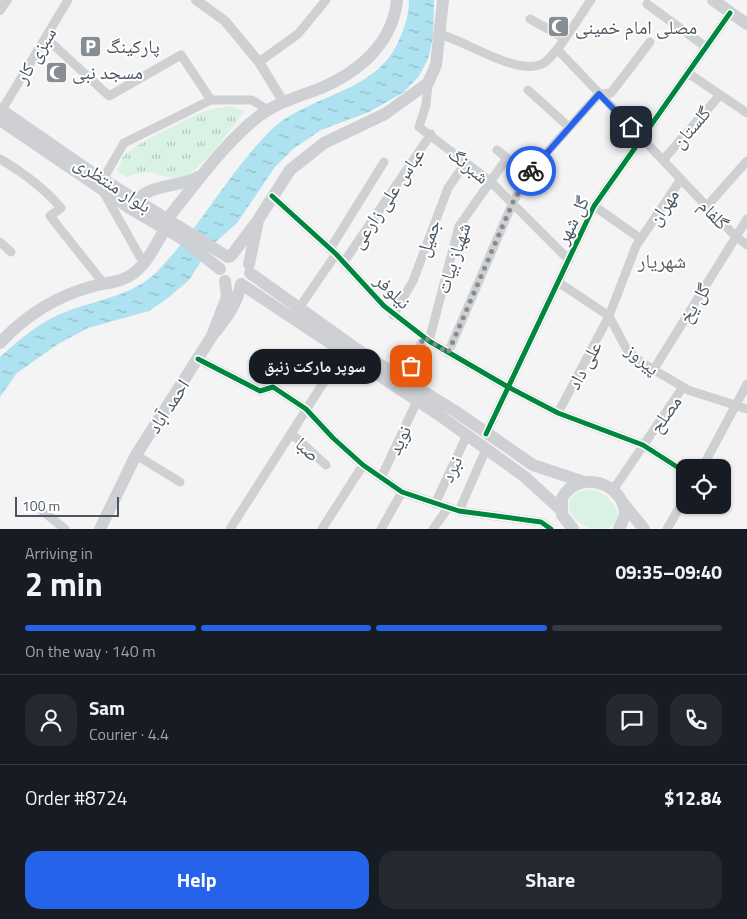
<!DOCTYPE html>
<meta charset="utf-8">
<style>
body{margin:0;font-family:"Titillium Web","Noto Naskh Arabic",sans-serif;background:#242831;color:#f1f3f6;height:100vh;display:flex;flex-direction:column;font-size:19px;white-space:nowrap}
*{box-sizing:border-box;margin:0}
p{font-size:16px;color:#9ea1a6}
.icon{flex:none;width:28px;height:28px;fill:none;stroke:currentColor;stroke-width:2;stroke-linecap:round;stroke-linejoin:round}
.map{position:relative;height:529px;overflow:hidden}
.panel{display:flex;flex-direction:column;background:#171b24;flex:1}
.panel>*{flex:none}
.fabs{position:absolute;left:676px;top:459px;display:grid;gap:10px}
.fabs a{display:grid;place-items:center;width:55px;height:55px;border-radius:10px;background:#171b24;box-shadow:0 1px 4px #0004;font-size:25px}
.scale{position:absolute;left:15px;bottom:12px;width:104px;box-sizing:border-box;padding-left:5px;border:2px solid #4a5661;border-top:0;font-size:14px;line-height:18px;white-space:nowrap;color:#4a5661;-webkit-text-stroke:4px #fff;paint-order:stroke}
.pin{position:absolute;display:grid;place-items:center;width:42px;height:42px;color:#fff;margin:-21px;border-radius:10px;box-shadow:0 2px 8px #0006}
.courier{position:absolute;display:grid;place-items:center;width:50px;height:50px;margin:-25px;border:4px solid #2563eb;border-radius:50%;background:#fff;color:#222;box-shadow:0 1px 6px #0007}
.bubble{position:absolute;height:35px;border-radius:15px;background:#171b24;box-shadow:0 1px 4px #0004;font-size:16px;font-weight:700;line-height:35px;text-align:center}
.overview em{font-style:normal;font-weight:700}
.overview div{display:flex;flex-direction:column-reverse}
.overview{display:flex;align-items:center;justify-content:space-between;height:85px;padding:0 25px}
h1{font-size:32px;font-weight:700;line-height:38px}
.bar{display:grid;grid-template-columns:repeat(4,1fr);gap:8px 5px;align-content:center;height:60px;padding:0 25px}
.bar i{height:6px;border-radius:4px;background:#363941}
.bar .current{background:#2563eb}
.bar p{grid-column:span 4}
.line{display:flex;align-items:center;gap:12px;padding:0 25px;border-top:1px solid #363941}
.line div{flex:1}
.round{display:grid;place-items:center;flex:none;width:52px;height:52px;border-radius:15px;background:#242831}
.action{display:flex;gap:10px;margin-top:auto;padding:10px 25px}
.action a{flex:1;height:58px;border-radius:15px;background:#2563eb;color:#fff;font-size:20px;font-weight:700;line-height:58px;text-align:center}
.action a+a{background:#242831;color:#f1f3f6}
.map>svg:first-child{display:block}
.grass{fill:#d9f2e3}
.park{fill:url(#park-tufts)}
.water{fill:url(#water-ripples)}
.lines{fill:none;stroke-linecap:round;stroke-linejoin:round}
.minor{stroke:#ced0d2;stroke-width:9}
.tertiary{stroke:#ced0d2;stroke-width:10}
.secondary{stroke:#ced0d4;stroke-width:12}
.cycleway-casing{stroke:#fff;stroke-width:8}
.cycleway{stroke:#00873e;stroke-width:5}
.done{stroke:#868d94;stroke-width:5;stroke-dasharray:0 9}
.route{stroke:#2563eb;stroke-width:6}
.labels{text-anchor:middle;stroke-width:4;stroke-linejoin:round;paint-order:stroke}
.poi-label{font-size:19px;fill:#4a5661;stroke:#fff;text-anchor:start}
.street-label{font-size:19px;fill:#4a5661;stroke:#fff}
.neighbourhood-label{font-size:20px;fill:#5f6368;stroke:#fff}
</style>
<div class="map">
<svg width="747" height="529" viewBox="0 0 747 529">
<defs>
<pattern id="park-tufts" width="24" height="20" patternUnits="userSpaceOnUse" patternTransform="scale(1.25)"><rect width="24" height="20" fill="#d9f2e3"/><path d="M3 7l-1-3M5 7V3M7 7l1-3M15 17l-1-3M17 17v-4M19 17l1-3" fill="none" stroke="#b2c7bb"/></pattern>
<pattern id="water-ripples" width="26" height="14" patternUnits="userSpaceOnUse" patternTransform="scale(1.25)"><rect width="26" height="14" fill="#aee2f0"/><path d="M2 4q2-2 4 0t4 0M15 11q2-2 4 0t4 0" fill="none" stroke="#90bac6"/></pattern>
</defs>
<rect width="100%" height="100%" fill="#f4f4f4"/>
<path class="grass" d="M590,490C616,493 631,528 600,529C568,529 554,491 590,490Z"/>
<path class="park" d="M228,106L245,111C233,126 197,178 178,178C153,177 155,166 126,177L117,171L124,155L146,140L202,112Z"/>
<path class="water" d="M409,0H434L433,37L428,59L419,76L404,92L369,112L321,130L293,149L275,167L237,223L211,246L189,280L168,298L149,311L88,328L58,344L17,373L0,397V357C18,341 36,325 58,315C89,301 127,298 152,276C160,270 166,261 173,254C207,215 233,168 269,132C308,93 376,95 399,40C405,27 409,14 409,0Z"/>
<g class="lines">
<path class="minor" d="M647,4L706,47
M530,19L564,38
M439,34C465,40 516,76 542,64C555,58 581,14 591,0
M46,38L109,96L181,55L211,100
M557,49L735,236L747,245
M259,62L298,34L326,0
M688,73L747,113
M428,83L426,105L419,127L490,181L569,260
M528,90L569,127
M2,110L68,0
M0,159C24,173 43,187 61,208L50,216L104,284
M663,160L720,95
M103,179L124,143L211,100H252L268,110
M104,193L143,262
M272,196L336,254L384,306L429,341L508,387L558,413L643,445L685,472
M594,206L641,239
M707,206L747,161
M0,242L11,252
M330,249L384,162
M344,262L431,134
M558,282L609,316L627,350L641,362L688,390L747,409
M299,308L336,254
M393,315L413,281L448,188L466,162
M429,341L459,226L507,158L497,150
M448,353L513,202L532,169L599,94L611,93L650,42
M198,359L260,391L273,387L306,409L333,438L363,465L402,492L459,511L541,522L551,529
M654,369L747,219
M405,380L424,337
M558,413L609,316L636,246L681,179
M291,433L326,465
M486,434L594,206L730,13
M136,455L180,482
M702,468L747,384
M381,478L417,401
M613,490L683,387
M435,504L467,435
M35,505L65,529
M459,511L486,449
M230,529L343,352
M322,529L363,465
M381,529L402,492
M433,529L448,508
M667,529L685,498"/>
<path class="tertiary" d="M196,0L225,21L259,62L284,103
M0,10L7,0"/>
<path class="secondary" d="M713,0L747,24
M0,109L91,172L228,257
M0,120L131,209L181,238L220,269
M133,206C147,182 176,189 198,177
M167,219C195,185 231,133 268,110C284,100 304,95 321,88C359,72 393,43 397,0
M231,256L255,224
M249,264L258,220L290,170L324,143L385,114L428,83L436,65L443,0
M250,273L365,355L455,411L533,465L584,482
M212,336C226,319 237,305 241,284L439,415L525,477L561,510
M0,343C25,316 55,297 90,287C106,282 121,283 134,273C148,262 156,244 165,229
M624,504L644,529
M100,529L136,455L212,336L227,297L225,281
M573,529L562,515V498C578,468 625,483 625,515L619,529"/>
<defs>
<path id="cycleway" d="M272,196L336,254L384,306L429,341L508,387L558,413L643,445L685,472
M198,359L260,391L273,387L306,409L333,438L363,465L402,492L459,511L541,522L551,529
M486,434L594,206L730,13"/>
</defs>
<use href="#cycleway" class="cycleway-casing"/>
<use href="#cycleway" class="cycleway"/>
</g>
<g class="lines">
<path class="done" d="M411,366L424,337L448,353L513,202L531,171"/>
<path class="route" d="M531,171L599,94L631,127"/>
</g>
<defs>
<symbol id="mosque-square" viewBox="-11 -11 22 22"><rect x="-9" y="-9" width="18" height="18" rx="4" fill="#868d94" stroke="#fff"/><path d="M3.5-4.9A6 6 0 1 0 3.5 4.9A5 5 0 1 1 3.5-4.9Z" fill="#fff"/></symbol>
<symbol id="parking-square" viewBox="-11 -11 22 22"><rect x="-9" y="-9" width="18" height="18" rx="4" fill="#868d94" stroke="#fff"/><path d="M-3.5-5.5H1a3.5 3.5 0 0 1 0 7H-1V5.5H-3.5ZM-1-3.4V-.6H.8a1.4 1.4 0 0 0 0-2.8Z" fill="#fff"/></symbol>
</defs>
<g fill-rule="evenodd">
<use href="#mosque-square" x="546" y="14" width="25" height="25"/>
<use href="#parking-square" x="78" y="34" width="25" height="25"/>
<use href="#mosque-square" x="44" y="60" width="25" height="25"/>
</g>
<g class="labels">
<g class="poi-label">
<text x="575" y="34">مصلی امام خمینی</text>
<text x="106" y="53">پارکینگ</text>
<text x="72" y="79">مسجد نبی</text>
</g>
<g class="street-label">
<text transform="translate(35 55) rotate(-59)" y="7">سبزی کار</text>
<text transform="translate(691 127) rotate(-49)" y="7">گلستان</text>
<text transform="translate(469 165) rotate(39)" y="7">شبرنگ</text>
<text transform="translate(113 184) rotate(33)" y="7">بلوار منتظری</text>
<text transform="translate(387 198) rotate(-56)" y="7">عباس علی زارعی</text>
<text transform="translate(663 207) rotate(-56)" y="7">مهران</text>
<text transform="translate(714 214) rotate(46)" y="7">گلفام</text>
<text transform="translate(572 220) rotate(-63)" y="7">گل شهر</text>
<text transform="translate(428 238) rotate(-70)" y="7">جمیل</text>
<text transform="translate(453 258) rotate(-72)" y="7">شهباز بیات</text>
<text transform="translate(393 291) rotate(44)" y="7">نیلوفر</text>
<text transform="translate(694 303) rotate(-58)" y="7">گل یخ</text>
<text transform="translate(643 359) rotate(40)" y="7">پیروز</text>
<text transform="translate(584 365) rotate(-62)" y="7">علی داد</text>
<text transform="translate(168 406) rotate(-57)" y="7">احمد آباد</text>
<text transform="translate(665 414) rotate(-55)" y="7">مصلح</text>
<text transform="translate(399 440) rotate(-65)" y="7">نوید</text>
<text transform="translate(308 449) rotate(42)" y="7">صبا</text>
<text transform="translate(451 469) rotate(-65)" y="7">نبرد</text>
</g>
<g class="neighbourhood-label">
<text x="662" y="268">شهریار</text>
</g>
</g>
</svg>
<div class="fabs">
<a><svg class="icon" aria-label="locate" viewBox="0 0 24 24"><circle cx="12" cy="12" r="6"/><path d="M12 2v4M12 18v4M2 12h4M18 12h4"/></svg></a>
</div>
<div class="scale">100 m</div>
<div class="pin" style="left:411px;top:366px;background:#ea580c"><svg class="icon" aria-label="bag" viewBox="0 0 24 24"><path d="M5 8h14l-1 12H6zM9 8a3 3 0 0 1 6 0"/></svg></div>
<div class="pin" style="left:631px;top:127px;background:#1f2937"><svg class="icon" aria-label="home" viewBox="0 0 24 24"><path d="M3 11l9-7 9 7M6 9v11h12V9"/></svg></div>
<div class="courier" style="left:531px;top:171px"><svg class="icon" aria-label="bike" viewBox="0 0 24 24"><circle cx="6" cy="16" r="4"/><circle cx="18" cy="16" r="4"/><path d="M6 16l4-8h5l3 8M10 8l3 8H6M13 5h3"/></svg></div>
<div class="bubble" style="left:249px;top:349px;width:132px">سوپر مارکت زنبق</div>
</div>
<section class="panel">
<div class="overview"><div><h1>2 min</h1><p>Arriving in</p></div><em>09:35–09:40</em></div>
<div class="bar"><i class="current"></i><i class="current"></i><i class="current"></i><i></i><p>On the way · 140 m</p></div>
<div class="line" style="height:90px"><a class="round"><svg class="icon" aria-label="person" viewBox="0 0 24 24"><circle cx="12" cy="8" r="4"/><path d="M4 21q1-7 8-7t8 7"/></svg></a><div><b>Sam</b><p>Courier · 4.4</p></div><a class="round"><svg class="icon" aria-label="chat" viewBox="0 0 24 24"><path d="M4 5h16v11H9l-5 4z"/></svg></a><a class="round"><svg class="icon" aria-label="phone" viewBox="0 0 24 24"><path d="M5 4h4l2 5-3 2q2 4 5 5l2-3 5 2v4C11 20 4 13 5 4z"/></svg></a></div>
<div class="line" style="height:65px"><div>Order #8724</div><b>$12.84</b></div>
<div class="action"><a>Help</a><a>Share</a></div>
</section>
